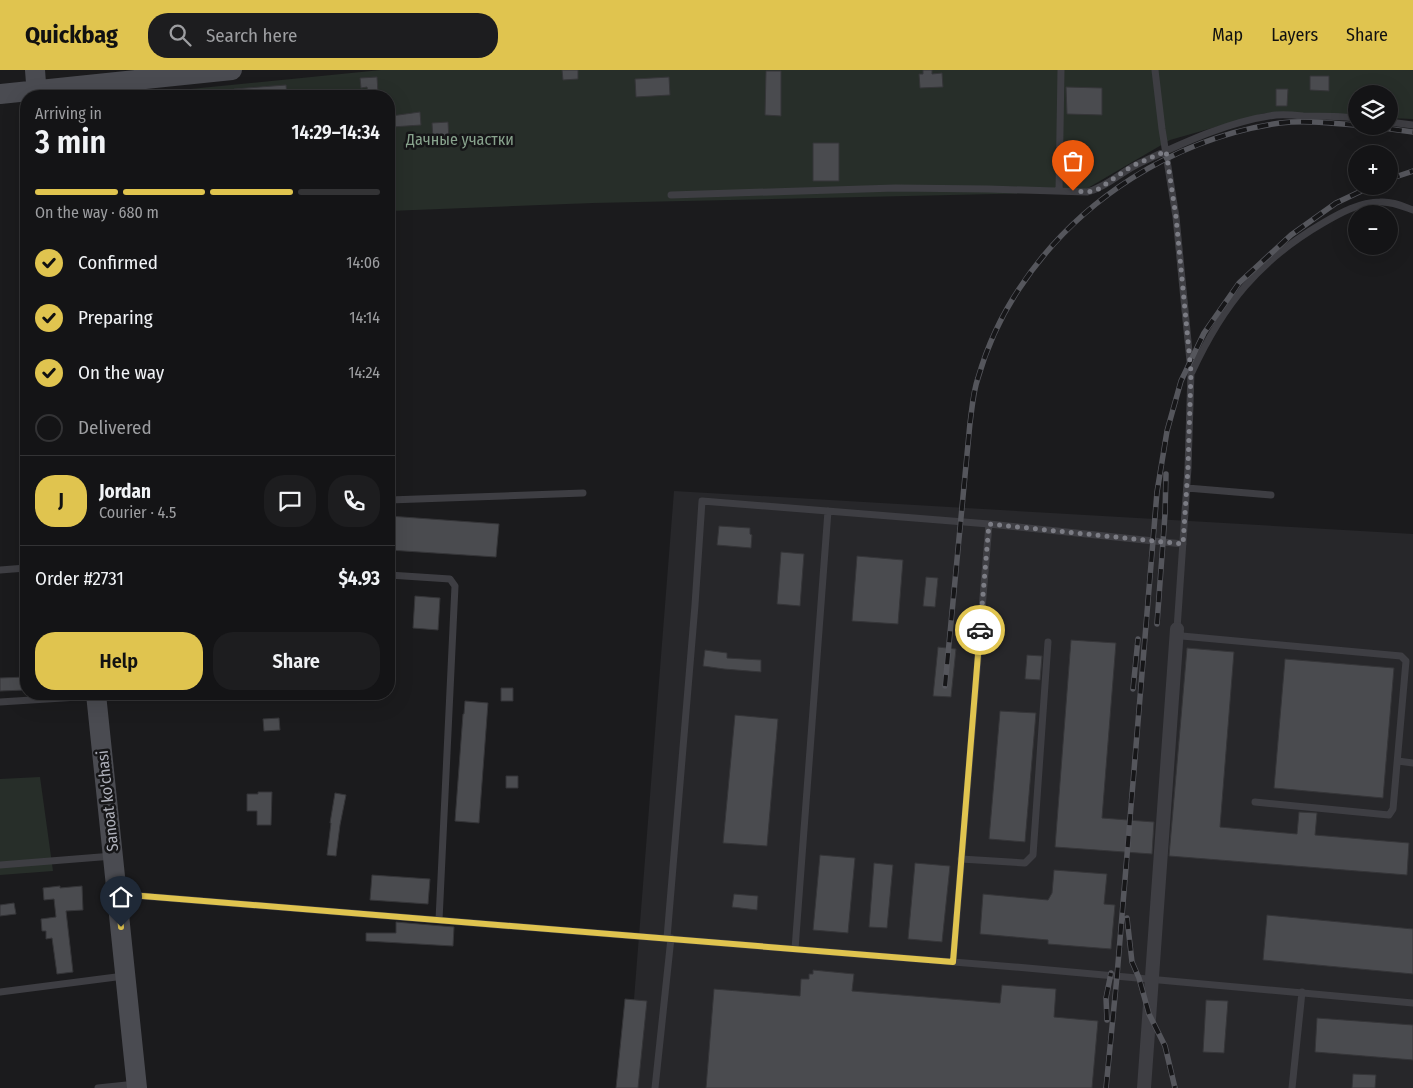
<!DOCTYPE html>
<meta charset="utf-8">
<style>
body{margin:0;font-family:"Fira Sans Condensed",sans-serif;background:#1d1d1f;color:#f1f3f6;height:100vh;display:flex;flex-direction:column;font-size:19px;white-space:nowrap}
*{box-sizing:border-box;margin:0}
p{font-size:16px;color:#9d9ea1}
.icon{flex:none;width:28px;height:28px;fill:none;stroke:currentColor;stroke-width:2;stroke-linecap:round;stroke-linejoin:round}
.map{position:relative;flex:1;overflow:hidden}
.sheet{position:absolute;left:20px;top:20px;width:375px;height:610px;display:flex;flex-direction:column;background:#141416;border-radius:20px;box-shadow:0 5px 20px #0002,0 0 0 1px #333335}
.sheet>*{flex:none}
.controls{position:absolute;left:1348px;top:15px;display:grid;gap:10px}
.controls a{display:grid;place-items:center;width:50px;height:50px;border-radius:50%;background:#141416;box-shadow:0 5px 20px #0002,0 0 0 1px #333335;font-size:25px}
.pin{position:absolute;display:grid;place-items:center;width:42px;height:42px;color:#fff;margin:-51px -21px;border-radius:50% 50% 50% 0;rotate:-45deg;box-shadow:0 0 5px #0007}
.pin .icon{rotate:45deg}
.courier{position:absolute;display:grid;place-items:center;width:50px;height:50px;margin:-25px;border:4px solid #e0c44f;border-radius:50%;background:#fff;color:#222;box-shadow:0 1px 6px #0007}
.overview em{font-style:normal;font-weight:600}
.overview div{display:flex;flex-direction:column-reverse}
.overview{display:flex;align-items:center;justify-content:space-between;height:85px;padding:0 15px}
h1{font-size:32px;font-weight:600;line-height:38px}
.bar{display:grid;grid-template-columns:repeat(4,1fr);gap:8px 5px;align-content:center;height:60px;padding:0 15px}
.bar i{height:6px;border-radius:4px;background:#333335}
.bar .selected{background:#e0c44f}
.bar p{grid-column:span 4}
.line{display:flex;align-items:center;gap:12px;padding:0 15px;border-top:1px solid #333335}
.line div{flex:1}
.round{display:grid;place-items:center;flex:none;width:52px;height:52px;border-radius:20px;background:#1d1d1f}
ol{padding:0 15px;list-style:none}
li{display:flex;align-items:center;gap:15px;height:55px}
li p{margin-inline-start:auto}
li .icon{padding:5px;border-radius:50%;background:#e0c44f;color:#111;stroke-width:4}
li:last-child{color:#9d9ea1}
li i{width:28px;height:28px;border:2px solid #333335;border-radius:50%}
.button{display:flex;gap:10px;margin-top:auto;padding:10px 15px}
.button a{flex:1;height:58px;border-radius:20px;background:#e0c44f;color:#111;font-size:20px;font-weight:600;line-height:58px;text-align:center}
.button a+a{background:#1d1d1f;color:#f1f3f6}
header{display:flex;align-items:center;gap:30px;box-sizing:border-box;height:70px;padding:0 25px;background:#e0c44f;color:#111}
header strong{font-size:24px}
nav{display:flex;gap:28px;margin-inline-start:auto;font-size:18px}
.search{width:350px;height:45px;background:#1d1d1f;display:flex;align-items:center;gap:12px;box-sizing:border-box;padding:0 18px;border-radius:20px;color:#9d9ea1;font-size:19px}
.map>svg:first-child{display:block}
.built{fill:#27272a}
.green{fill:#272e29}
.building{fill:#4a4b4f;stroke:#353538}
.lines{fill:none;stroke-linecap:round;stroke-linejoin:round}
.lane{stroke:#3e3e43;stroke-width:7}
.street{stroke:#3e3e43;stroke-width:14}
.secondary{stroke:#4a4b51;stroke-width:20}
.rail-casing{stroke:#55565c;stroke-width:5.5}
.rail{stroke:#161618;stroke-width:4;stroke-dasharray:11;stroke-linecap:butt}
.done{stroke:#7b7c84;stroke-width:5;stroke-dasharray:0 9}
.route{stroke:#e0c44f;stroke-width:6}
.labels{text-anchor:middle;stroke-width:5;stroke-linejoin:round;paint-order:stroke}
.park-label{font-size:16px;fill:#88a38d;stroke:#161618}
.street-label{font-size:16px;fill:#afb1bb;stroke:#161618}
</style>
<header>
<strong>Quickbag</strong>
<div class="search"><svg class="icon" aria-label="search" viewBox="0 0 24 24"><circle cx="10" cy="10" r="6"/><path d="M15 15l6 6"/></svg>Search here</div>
<nav><a>Map</a><a>Layers</a><a>Share</a></nav>
</header>
<div class="map">
<svg width="1413" height="1018" viewBox="0 0 1413 1018">
<rect width="100%" height="100%" fill="#1b1b1d"/>
<path class="built" d="M674,421L1413,464V1018H627Z"/>
<path class="green" d="M381,0H1413V49L1389,48V24H1356V47L1265,43L1170,70L1081,122L593,133L389,141V26H120Z
M40,707L53,801L0,805V709Z"/>
<path class="building" d="M562,0H578V9L563,10Z
M923,0H932V4L942,3L943,17L920,18L919,4H923Z
M766,1H781V46L765,45Z
M1310,6H1329V21L1310,20Z
M377,7L378,23H368L367,17L361,18L360,8Z
M669,7L670,25L636,27L635,9Z
M286,15L287,25L234,26V19Z
M1066,17L1102,18V45L1067,44Z
M1276,19H1288L1287,36H1276Z
M420,42L421,55L392,57L391,46Z
M448,52L449,70L433,71L432,53Z
M813,73H839V111H813Z
M389,446L499,454L496,487L389,480Z
M719,456L750,458V464L752,465L751,478L717,475Z
M781,482L804,484L800,536L777,534Z
M857,486L903,490L898,554L852,551Z
M926,507L938,508L935,537L923,536Z
M415,526L440,528L438,560L413,558Z
M1071,570L1116,573L1102,748L1154,752L1152,784L1055,777Z
M938,577L956,579L951,627L933,626Z
M1187,578L1234,582L1220,757L1297,764L1299,742L1317,743L1315,765L1409,773L1407,805L1169,786Z
M705,580L727,583V588L761,590V602L724,599L703,596Z
M1027,585L1042,586L1040,610L1025,609Z
M1285,589L1394,598L1383,728L1274,718Z
M26,607V620L0,621V608Z
M501,618H513V631H501Z
M465,631L488,633L479,753L455,751L463,644H464Z
M1000,641L1036,643L1025,772L989,769Z
M735,645L778,649L767,776L723,773Z
M279,648L280,660L264,661L263,649Z
M506,706H518V718H506Z
M258,722H272L271,755H257V741H247V724H258Z
M335,723L346,725L340,755L336,786L327,785L331,753H330Z
M820,785L855,788L848,863L813,860Z
M874,793L893,795L887,858L869,857Z
M915,793L950,796L942,872L908,869Z
M1054,800L1107,804L1104,834L1115,835L1111,879L1048,874V870L980,864L983,824L1048,830L1052,823Z
M372,805L430,809L428,834L370,830Z
M60,816V818L82,816L83,840L66,841L73,902L57,904L52,868L46,869V861H42L41,849L56,847L54,829L44,830L43,818Z
M734,824L758,826L757,840L732,837Z
M14,833L16,844L0,846V835Z
M1267,845L1413,859V904L1263,890Z
M396,852L454,857L453,876L366,871V863H396Z
M813,900L854,904L852,921L1000,933L1002,915L1056,919L1054,947L1098,951L1092,1018H706L714,919L800,926L801,909H809V904H813Z
M625,929L647,931L638,1018H616Z
M1206,930L1228,931L1224,983L1203,982Z
M1317,948L1413,955V990L1315,982Z
M1353,1004L1376,1005L1375,1018H1352Z"/>
<g class="lines">
<path class="lane" d="M1155,0L1162,59L1176,147L1191,302L1188,398L1177,559L1182,566L1401,586L1406,591L1393,739L1389,745L1255,732
M1389,52L1413,55
M1059,121L1061,0
M671,125L895,118L988,119L1087,122C1107,117 1122,101 1140,93C1183,73 1229,51 1276,45C1285,44 1294,45 1303,46C1321,46 1338,46 1356,48
M1192,302C1223,235 1259,190 1323,153C1340,143 1360,132 1380,132C1391,131 1402,136 1413,140
M1187,418L1271,425
M389,430L583,423
M0,500L26,498
M389,505L450,509L455,516L439,850
M0,632L94,626
M1398,691L1413,693
M961,789L1025,793L1033,785L1048,572
M0,795L113,786
M118,824L1027,898L1413,933
M667,868L695,535L702,431L989,454L1183,474
M795,879L828,441
M953,892L989,454
M0,922L124,906
M98,1018L136,1014
M655,1018L671,868
M1292,1018L1302,922"/>
<path class="street" d="M1144,1018L1177,559"/>
<path class="secondary" d="M35,0L37,26
M0,24L232,0
M96,624C110,755 124,886 137,1018"/>
<defs>
<path id="rail" d="M1369,56L1413,62
M1389,109L1413,101
M1157,554L1165,444L1166,404
M945,616L970,353C972,339 973,322 978,308C987,277 1001,246 1019,219C1077,130 1175,68 1280,53C1305,50 1331,53 1356,55
M1133,619L1138,569
M1127,848L1132,892L1139,908L1149,944L1165,976L1175,1018
M1107,950L1106,928L1111,903
M1106,1018L1117,906L1157,422L1167,361L1181,311L1204,263L1239,213L1291,165L1336,133L1372,116"/>
</defs>
<use href="#rail" class="rail-casing"/>
<use href="#rail" class="rail"/>
</g>
<g class="lines">
<path class="done" d="M980,560L989,454L1183,474L1188,398L1191,302L1176,147L1166,81L1132,96L1097,120L1088,122L1073,121"/>
<path class="route" d="M121,857L118,824L953,892L980,560"/>
</g>
<g class="labels">
<g class="park-label">
<text x="460" y="75">Дачные участки</text>
</g>
<g class="street-label">
<text transform="translate(107 731) rotate(-96)" y="6">Sanoat ko'chasi</text>
</g>
</g>
</svg>
<div class="controls">
<a><svg class="icon" aria-label="layers" viewBox="0 0 24 24"><path d="M12 4l9 5-9 5-9-5zM3 14l9 5 9-5"/></svg></a>
<a>+</a>
<a>−</a>
</div>
<div class="pin" style="left:1073px;top:121px;background:#ea580c"><svg class="icon" aria-label="bag" viewBox="0 0 24 24"><path d="M5 8h14l-1 12H6zM9 8a3 3 0 0 1 6 0"/></svg></div>
<div class="pin" style="left:121px;top:857px;background:#1f2937"><svg class="icon" aria-label="home" viewBox="0 0 24 24"><path d="M3 11l9-7 9 7M6 9v11h12V9"/></svg></div>
<div class="courier" style="left:980px;top:560px"><svg class="icon" aria-label="car" viewBox="0 0 24 24"><path d="M5 17H2v-5l4-1 3-4h7l3 4 3 1v5h-3M9 17h6M6 11h13"/><circle cx="7" cy="17" r="2"/><circle cx="17" cy="17" r="2"/></svg></div>
<section class="sheet">
<div class="overview"><div><h1>3 min</h1><p>Arriving in</p></div><em>14:29–14:34</em></div>
<div class="bar"><i class="selected"></i><i class="selected"></i><i class="selected"></i><i></i><p>On the way · 680 m</p></div>
<ol>
<li><svg class="icon" aria-label="check" viewBox="0 0 24 24"><path d="M5 12l5 5 9-10"/></svg>Confirmed<p>14:06</p></li>
<li><svg class="icon" aria-label="check" viewBox="0 0 24 24"><path d="M5 12l5 5 9-10"/></svg>Preparing<p>14:14</p></li>
<li><svg class="icon" aria-label="check" viewBox="0 0 24 24"><path d="M5 12l5 5 9-10"/></svg>On the way<p>14:24</p></li>
<li><i></i>Delivered</li>
</ol>
<div class="line" style="height:90px"><b class="round" style="background:#e0c44f;color:#111">J</b><div><b>Jordan</b><p>Courier · 4.5</p></div><a class="round"><svg class="icon" aria-label="chat" viewBox="0 0 24 24"><path d="M4 5h16v11H9l-5 4z"/></svg></a><a class="round"><svg class="icon" aria-label="phone" viewBox="0 0 24 24"><path d="M5 4h4l2 5-3 2q2 4 5 5l2-3 5 2v4C11 20 4 13 5 4z"/></svg></a></div>
<div class="line" style="height:65px"><div>Order #2731</div><b>$4.93</b></div>
<div class="button"><a>Help</a><a>Share</a></div>
</section>
</div>
